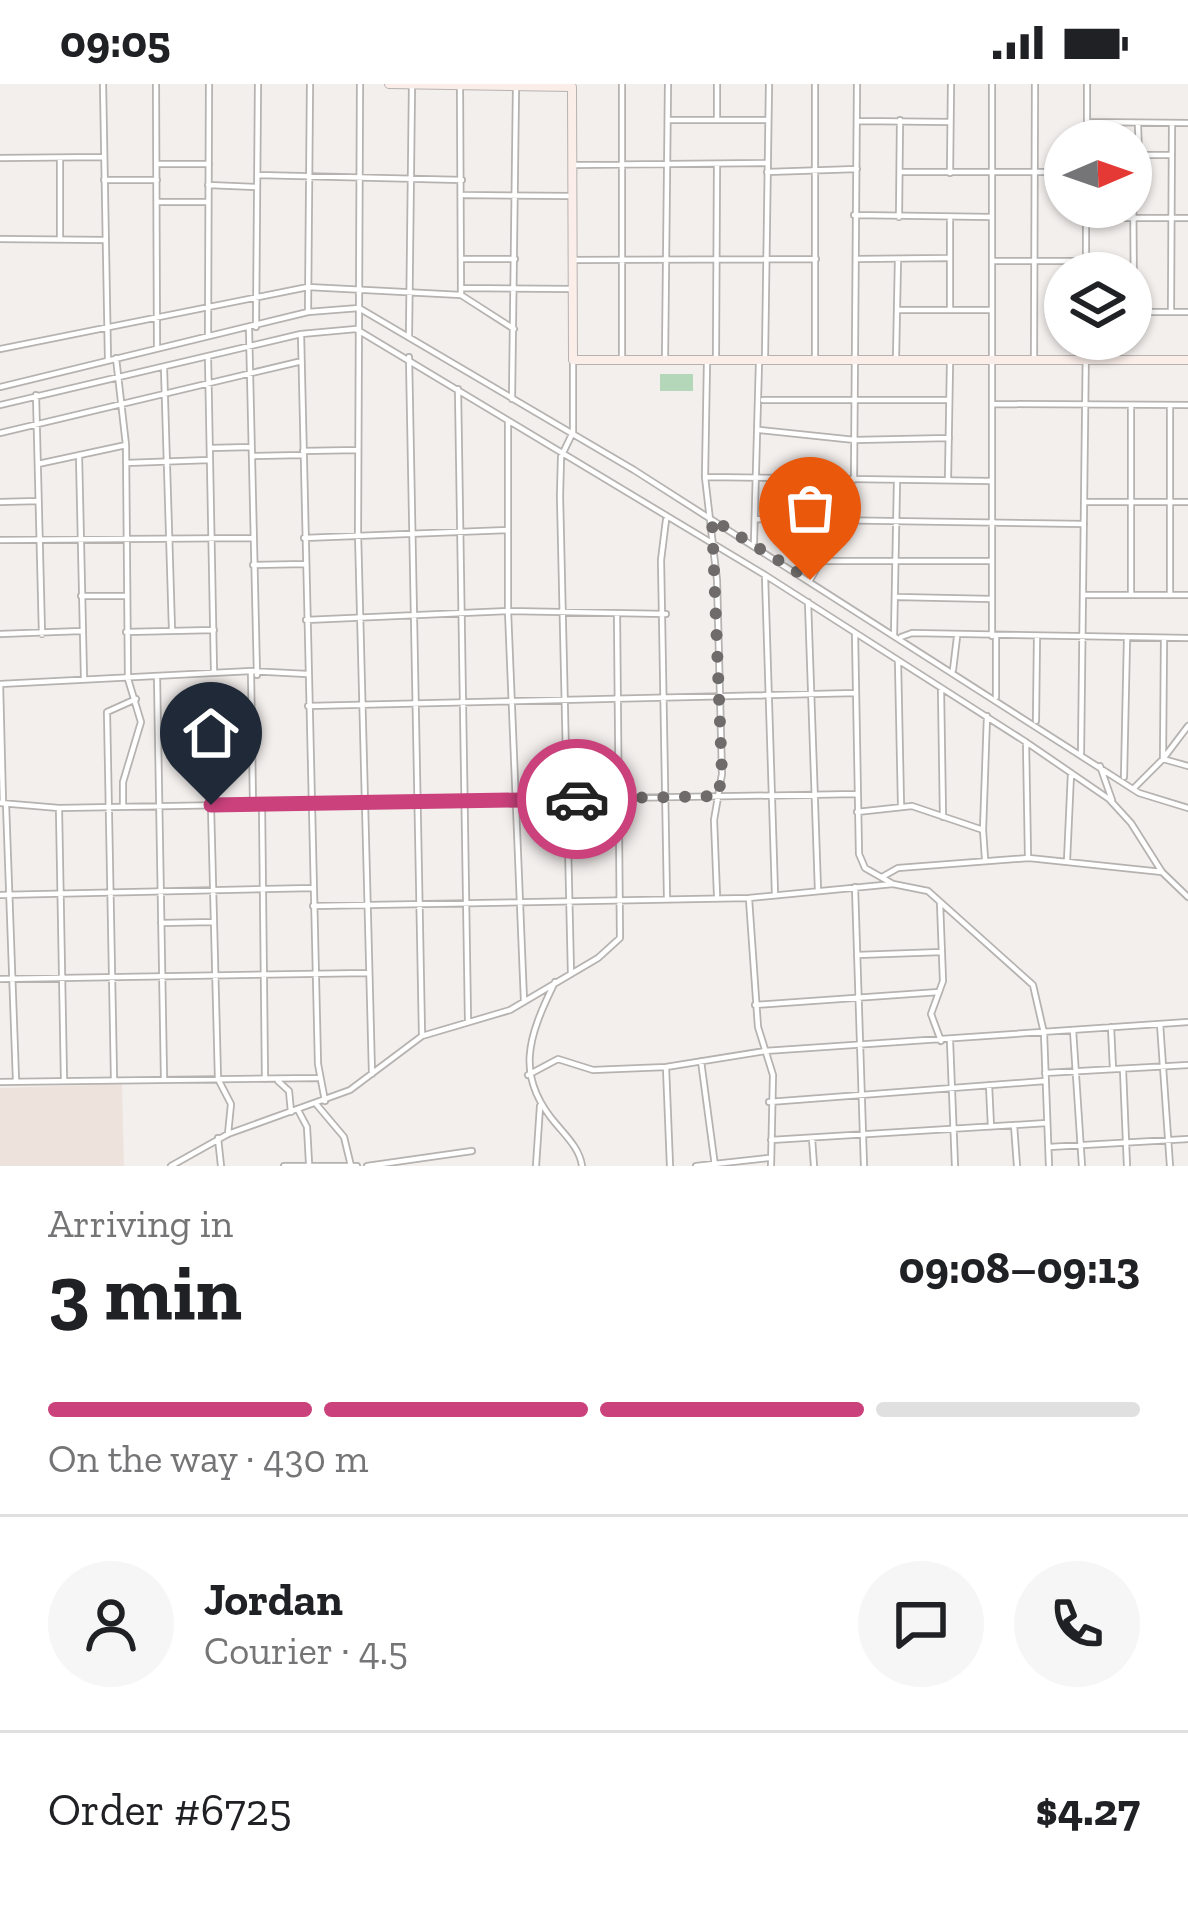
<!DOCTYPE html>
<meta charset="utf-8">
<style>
body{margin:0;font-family:"Zilla Slab",serif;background:#f6f6f6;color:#202124;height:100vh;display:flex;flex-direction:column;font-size:45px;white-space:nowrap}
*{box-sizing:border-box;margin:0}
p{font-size:39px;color:#757577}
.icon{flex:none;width:66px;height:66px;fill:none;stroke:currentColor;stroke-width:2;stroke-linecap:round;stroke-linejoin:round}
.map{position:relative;height:1082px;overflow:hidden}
.sheet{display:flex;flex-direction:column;background:#fff;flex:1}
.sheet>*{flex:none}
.needle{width:78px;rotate:88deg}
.buttons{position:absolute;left:1044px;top:36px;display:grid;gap:24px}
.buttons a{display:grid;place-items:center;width:108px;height:108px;border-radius:50%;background:#fff;box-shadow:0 3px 9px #0004;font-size:60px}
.pin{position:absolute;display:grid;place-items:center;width:102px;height:102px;color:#fff;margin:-123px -51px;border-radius:50% 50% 50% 0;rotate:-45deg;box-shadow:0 0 12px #0007}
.pin .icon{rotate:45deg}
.courier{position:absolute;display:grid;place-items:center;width:120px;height:120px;margin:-60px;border:9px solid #ca417c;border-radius:50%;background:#fff;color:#222;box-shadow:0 3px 15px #0007}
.summary em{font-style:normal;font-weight:800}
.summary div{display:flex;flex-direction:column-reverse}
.summary{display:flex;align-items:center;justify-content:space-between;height:204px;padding:0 48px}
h1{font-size:78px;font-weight:800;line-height:90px}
.bar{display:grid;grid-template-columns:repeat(4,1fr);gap:18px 12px;align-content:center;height:144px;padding:0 48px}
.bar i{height:15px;border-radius:9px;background:#e0e0e0}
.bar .selected{background:#ca417c}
.bar p{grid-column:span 4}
.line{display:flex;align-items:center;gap:30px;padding:0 48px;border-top:3px solid #e0e0e0}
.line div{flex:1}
.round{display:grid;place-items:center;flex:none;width:126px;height:126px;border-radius:63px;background:#f6f6f6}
.status{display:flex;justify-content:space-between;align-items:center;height:84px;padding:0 60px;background:#fff;direction:ltr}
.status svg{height:33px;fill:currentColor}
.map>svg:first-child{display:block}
.built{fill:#ede2dc}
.green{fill:#b5d7b9}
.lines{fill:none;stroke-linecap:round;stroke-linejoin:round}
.street-casing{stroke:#b5b2b0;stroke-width:8}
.secondary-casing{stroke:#b5b2b0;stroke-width:10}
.street{stroke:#fff;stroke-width:4.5}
.secondary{stroke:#fbede8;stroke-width:8}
.done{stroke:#6e6b6a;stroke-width:12;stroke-dasharray:0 21.6}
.route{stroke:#ca417c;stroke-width:15}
</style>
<div class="status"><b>09:05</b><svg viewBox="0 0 49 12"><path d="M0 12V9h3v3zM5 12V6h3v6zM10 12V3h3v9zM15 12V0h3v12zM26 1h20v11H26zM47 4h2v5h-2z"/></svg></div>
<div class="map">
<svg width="1188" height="1082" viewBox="0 0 1188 1082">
<rect width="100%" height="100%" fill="#f3efed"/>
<path class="built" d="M122,1000L124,1082H0V1004Z"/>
<path class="green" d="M660,290H693V307H660Z"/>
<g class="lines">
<defs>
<path id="street" d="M103,0L108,276
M156,0L157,264
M360,0L358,449L372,990
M815,0V272
M992,0V552
M460,4L461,211
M668,36H768
M717,36V0
M857,37L950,38
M1087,38L1188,39
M1138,41L1139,71
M1087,57V0
M0,74L104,73
M60,76V154
M157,80H209
M573,81L765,79
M767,88L857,85
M900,88H1065
M950,89L951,0
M258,91L462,96
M104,96H157
M208,101L256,103
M464,111L572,112
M157,118H208
M854,131L992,133
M899,133L900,36
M1086,134H1188
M0,155L104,156
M463,175H515
M857,175L947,174
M572,176L816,175
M992,177H1086
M1086,189V123
M463,204L572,205
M898,226H992
M950,226V133
M1171,227L1172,39
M308,228L310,0
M1131,228H1188
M1134,228L1133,79L1139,71H1172
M256,243L258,0
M249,245L257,591
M301,250L318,980L325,1017
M208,252L209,0
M409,252L412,1
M0,265L308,203L461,211L514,245
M716,272L717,80
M208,273L214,588
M409,273L422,951
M765,273L769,0
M116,274L126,361L128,595L141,638L123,698V723
M665,274L668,0
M896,274L898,175
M622,275V0
M1034,275L1035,0
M707,278L705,393L717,496L722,690L714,736L717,811
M164,284L172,546
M0,303L308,228L359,224L634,386L1139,709L1188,724
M458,305L468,936
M36,311L42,550
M512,315L516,4
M763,316H949
M992,320L1188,321
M0,321L301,250L356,245L765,491L1026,658L1109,715L1131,739L1162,788L1188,813
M1131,321V511
M508,338V527L524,917
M760,346L855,356L949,354
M0,349L298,278
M210,364L251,363
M303,367L358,366
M79,371L84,594
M254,372L302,371
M126,379L209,376
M38,380L126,361
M705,393L991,397
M948,394L950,279
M854,396L857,0
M0,418L38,417
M1084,418H1188
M755,435L1084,440
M666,436L661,476L667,813
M304,454L508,446
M0,456L253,454
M754,458L759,278
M821,477H992
M253,481L305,480
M765,492L775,810
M810,496L821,477L818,393
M1085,511H1188
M1170,511V321
M81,512H126
M898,513L992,515
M808,518L818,806
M306,536L508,527L666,530
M126,548L214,546
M855,549L859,770L865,784L893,800
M0,550L81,547
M894,552L897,397
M996,552V613
M901,553L912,549L1188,554
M1164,554L1163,675L1188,642
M898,577L901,721
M953,586L957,553
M251,588L253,721
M157,592L164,994
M0,600L251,587L307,590
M0,600L3,719
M941,606L943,733
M308,622L856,609
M1036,637L1037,552
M1026,658L1028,772
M1081,670L1086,255
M1100,682L1112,716
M1124,693L1127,555
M1134,704L1163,675L1188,682
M0,719L59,724L856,710
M6,720L16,996
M262,720L265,995
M211,723L218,995L231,1020L228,1050
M59,726L64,996
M857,728L912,722L983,746L987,632
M983,746L985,775
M1067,777L1071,689
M882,793L898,784L1029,774L1162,788
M855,803L864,1082
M0,811L313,804
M749,815L758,943L773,991L771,1082
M940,819L943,897L931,930L941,957
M313,822L749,814L893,800L928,807L1033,901L1044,949L1049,1082
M161,839L214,838
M857,871L942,868
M571,890L560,412L561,373L573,348V276
M0,895L368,889
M555,898C528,953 514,992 557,1041C568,1054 580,1066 582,1082
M755,921L939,908
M1160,940L1170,1082
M1111,943L1113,985
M1073,946L1082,1082
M950,957L955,1082
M701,977L715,1082
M666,983L765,967L1188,938
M1123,986L1127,1082
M1045,989L1188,981
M528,991L558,975L593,986L666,983L670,1082
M114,994L107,628L136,615
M278,997L289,1007L291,1028
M0,998L318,994
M989,1001L991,1043
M769,1018L1045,997
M317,1021L344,1053L351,1082
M298,1026L307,1043L309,1079
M1014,1041L1017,1082
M218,1054L221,1082
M812,1054L814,1082
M771,1056L1047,1039
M1049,1063L1188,1055
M171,1082L228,1050L350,1006L422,952L510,926L598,874L620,854L617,530
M284,1082H357
M367,1082L472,1067
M536,1082L540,1022
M696,1082L768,1074"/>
<path id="secondary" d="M389,0L572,3
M572,4L573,276H1188"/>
</defs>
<use href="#street" class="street-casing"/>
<use href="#secondary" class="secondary-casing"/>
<use href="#street" class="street"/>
<use href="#secondary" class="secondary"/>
</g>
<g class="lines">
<path class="done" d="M577,715L718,712L722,690L712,435L810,496"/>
<path class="route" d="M211,721L577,715"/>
</g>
</svg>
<div class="buttons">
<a><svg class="needle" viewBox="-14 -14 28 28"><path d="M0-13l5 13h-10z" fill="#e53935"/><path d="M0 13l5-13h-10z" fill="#757577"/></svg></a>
<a><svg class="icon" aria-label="layers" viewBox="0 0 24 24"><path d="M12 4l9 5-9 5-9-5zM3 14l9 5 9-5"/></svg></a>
</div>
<div class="pin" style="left:810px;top:496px;background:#ea580c"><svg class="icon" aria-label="bag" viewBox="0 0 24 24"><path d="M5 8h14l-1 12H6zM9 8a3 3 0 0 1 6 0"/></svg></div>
<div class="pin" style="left:211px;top:721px;background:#1f2937"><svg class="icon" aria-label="home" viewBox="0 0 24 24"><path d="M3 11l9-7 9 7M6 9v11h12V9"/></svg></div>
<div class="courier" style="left:577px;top:715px"><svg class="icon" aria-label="car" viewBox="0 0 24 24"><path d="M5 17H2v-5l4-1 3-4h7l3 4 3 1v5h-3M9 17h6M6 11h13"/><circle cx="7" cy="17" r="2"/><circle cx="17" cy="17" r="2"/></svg></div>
</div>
<section class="sheet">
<div class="summary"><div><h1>3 min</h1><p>Arriving in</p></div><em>09:08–09:13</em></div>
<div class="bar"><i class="selected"></i><i class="selected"></i><i class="selected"></i><i></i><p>On the way · 430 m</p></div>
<div class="line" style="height:216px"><a class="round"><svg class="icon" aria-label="person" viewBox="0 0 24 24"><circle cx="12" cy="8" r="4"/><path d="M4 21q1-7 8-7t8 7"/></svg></a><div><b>Jordan</b><p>Courier · 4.5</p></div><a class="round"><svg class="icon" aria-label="chat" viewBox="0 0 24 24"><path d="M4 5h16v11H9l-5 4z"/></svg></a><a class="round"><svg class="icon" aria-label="phone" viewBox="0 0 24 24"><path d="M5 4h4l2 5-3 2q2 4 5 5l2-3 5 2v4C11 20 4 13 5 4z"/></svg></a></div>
<div class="line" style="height:156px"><div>Order #6725</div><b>$4.27</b></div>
</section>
